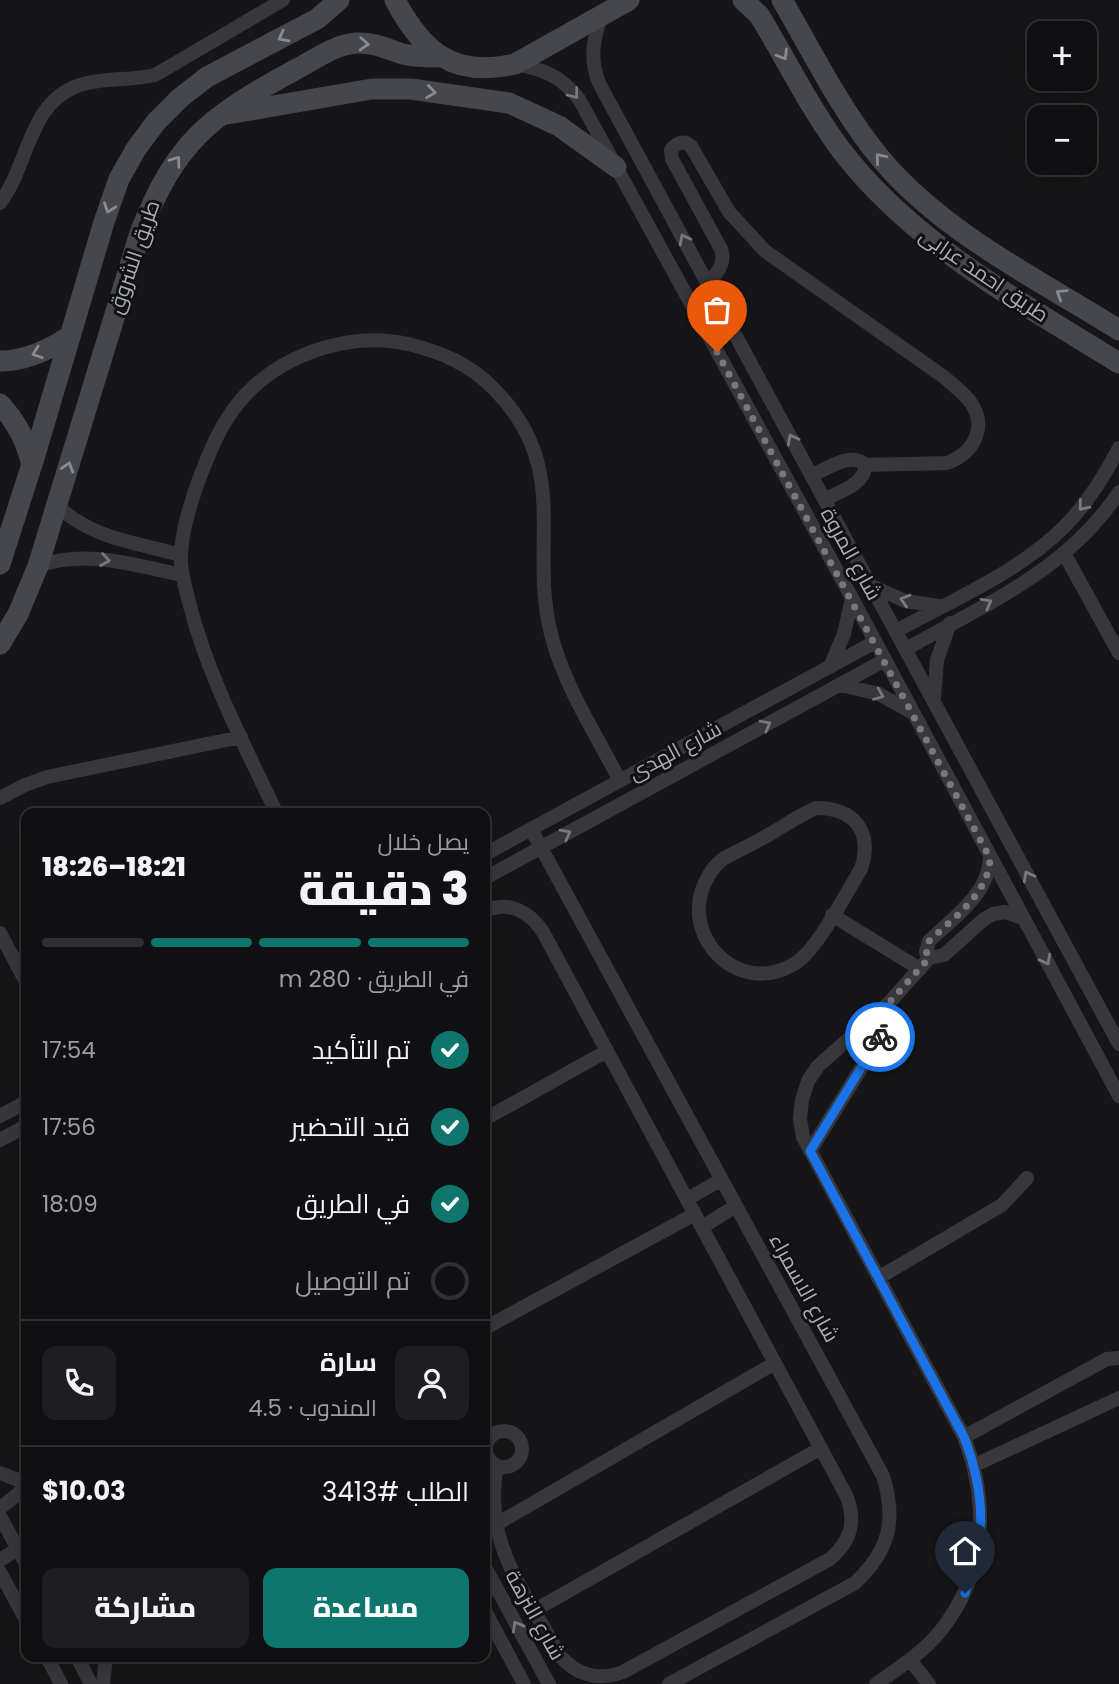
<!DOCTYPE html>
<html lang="ar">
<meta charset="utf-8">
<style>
body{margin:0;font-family:Poppins,Cairo,sans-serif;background:#1e1e20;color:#f1f3f6;direction:rtl;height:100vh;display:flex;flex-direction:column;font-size:26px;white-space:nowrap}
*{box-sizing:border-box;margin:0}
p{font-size:23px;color:#9c9d9f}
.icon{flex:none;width:38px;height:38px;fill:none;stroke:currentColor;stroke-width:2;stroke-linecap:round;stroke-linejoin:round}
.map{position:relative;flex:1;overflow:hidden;direction:ltr}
.sheet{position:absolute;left:21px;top:808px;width:469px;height:854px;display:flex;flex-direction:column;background:#101012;border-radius:14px;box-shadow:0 7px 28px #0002,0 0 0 2px #303032;direction:rtl}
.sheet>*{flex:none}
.fabs{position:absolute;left:1027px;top:21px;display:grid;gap:14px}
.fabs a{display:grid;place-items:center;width:70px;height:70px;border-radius:14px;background:#101012;box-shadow:0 7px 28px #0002,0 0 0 2px #303032;font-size:35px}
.pin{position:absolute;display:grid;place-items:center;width:60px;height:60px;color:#fff;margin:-72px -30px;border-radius:50% 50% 50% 0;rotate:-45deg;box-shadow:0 0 7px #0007}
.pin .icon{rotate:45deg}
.courier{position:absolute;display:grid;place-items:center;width:70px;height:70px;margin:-35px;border:5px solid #1a73e8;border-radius:50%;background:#fff;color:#222;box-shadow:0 2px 9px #0007}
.summary em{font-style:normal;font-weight:800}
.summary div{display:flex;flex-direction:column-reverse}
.summary{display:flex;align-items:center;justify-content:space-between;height:119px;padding:0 21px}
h1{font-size:46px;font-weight:800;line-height:52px}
.bar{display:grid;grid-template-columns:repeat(4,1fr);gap:10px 7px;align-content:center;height:84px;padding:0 21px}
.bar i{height:9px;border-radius:5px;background:#303032}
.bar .current{background:#0f766e}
.bar p{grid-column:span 4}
.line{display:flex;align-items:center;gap:18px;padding:0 21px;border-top:2px solid #303032}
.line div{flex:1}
.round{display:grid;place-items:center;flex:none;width:74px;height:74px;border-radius:14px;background:#1e1e20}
ol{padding:0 21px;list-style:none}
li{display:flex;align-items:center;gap:21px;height:77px}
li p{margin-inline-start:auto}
li .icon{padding:7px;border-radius:50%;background:#0f766e;color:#fff;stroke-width:4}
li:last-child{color:#9c9d9f}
li i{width:38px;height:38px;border:4px solid #303032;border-radius:50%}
.action{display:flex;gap:14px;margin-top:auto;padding:14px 21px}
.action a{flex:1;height:80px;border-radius:14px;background:#0f766e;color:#fff;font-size:28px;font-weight:800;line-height:80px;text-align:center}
.action a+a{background:#1e1e20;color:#f1f3f6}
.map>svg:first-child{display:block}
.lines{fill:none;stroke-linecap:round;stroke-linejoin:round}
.street{stroke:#38383c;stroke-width:14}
.secondary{stroke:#46474c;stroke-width:21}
.oneway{stroke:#878a91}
.oneway2{stroke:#77797f}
.done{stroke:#76797f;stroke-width:7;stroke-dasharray:0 12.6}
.route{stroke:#1a73e8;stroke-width:9}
.labels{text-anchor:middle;stroke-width:6;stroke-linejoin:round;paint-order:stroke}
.street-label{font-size:21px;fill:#aaaeb6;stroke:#111113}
</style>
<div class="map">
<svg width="1119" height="1684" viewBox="0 0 1119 1684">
<rect width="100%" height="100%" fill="#161618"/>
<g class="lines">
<path class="street" d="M601,16C593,41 589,60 600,85L1119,1044
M515,64C544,70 560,75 579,99L852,598L1119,1096
M0,203C29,165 28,102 80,85C104,77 131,81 155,75L283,0
M708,285C717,272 726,264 721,249L672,159L671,150C677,142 684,140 691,146L729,212L765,251L944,377C952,384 962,392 969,400C989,426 974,453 947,463L865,465C852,451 827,469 812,475
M825,499C839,492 866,484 865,465
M57,505C89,538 138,543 181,555
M1065,555L1119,653
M38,566C86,549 134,565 182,575
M872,586L905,601L939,606
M896,631C951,601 1019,572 1064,527C1087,504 1104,477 1119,448
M906,649C985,604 1067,571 1119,492
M830,667L844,634L852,598
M841,685L879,694L911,712
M934,698L937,660L950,623
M0,798L25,785L47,777L241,737
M816,808C855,808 873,832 861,869C846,893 817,951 794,964C736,999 674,931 709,875C712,869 718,863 723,859C735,852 749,846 761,839C780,829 797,816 816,808Z
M277,814C245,746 209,679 190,606C186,589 180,572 181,555C182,529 190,506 198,482C208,456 217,432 233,410C271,357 346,330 408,344C441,352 470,364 494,389C573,469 528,541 551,634C564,686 596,734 620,781
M531,829L883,1476C897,1521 889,1551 855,1583L669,1684
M485,854L875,642
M485,878L885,660
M485,911C509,900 530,912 543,932L846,1495C857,1521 851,1541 830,1559L623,1672C598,1681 578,1676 560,1656C525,1591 482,1543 497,1466
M832,915L920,969
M0,933L26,982
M929,958L926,952L929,941C953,918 989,894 990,858
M0,1116L26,1102
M485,1119L607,1051
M0,1140L26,1126
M810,1151L883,1033L889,1014L888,1004
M687,1199L721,1180
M702,1227L736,1206
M878,1278L1002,1205L1027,1178
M485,1328L695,1214
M486 1449a18 18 0 1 1 36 0a18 18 0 1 1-36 0Z
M964,1437L1107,1359L1119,1358
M975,1465L1119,1398
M0,1473L26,1483
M0,1508L18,1494L26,1483
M0,1516L26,1564
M495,1525L775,1363
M0,1560L18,1549
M485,1567L549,1684
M0,1572L26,1620
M535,1610L821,1448
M485,1611L524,1684
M47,1657L61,1684
M77,1657L91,1684
M910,1660L929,1684
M103,1684L106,1657
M876,1684C899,1668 924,1652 942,1629C987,1571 989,1503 964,1437L803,1137L800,1119L802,1100L808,1081L818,1066L888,1004L929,958L944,955L983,920L993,914L1005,912L1023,918"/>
<path class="secondary" d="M395,0C423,53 454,78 515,64L629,0
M743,0L759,15C788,62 814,117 849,160C922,249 1022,303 1119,363
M782,0C813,53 841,111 881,159C942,232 1039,280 1119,330
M227,114L372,89H411L509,103L559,126L616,167
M0,361C26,361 49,350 70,336
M0,404C17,423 26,440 32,465
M0,564L34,458L104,222L119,179L136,149L156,122L180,98L207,77L317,19L339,0
M0,644L18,614L38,566L140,233C176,141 209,117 293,71C313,61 333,45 356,43C373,42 387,49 403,54C415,57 427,57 440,57"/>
</g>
<defs><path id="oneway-chevron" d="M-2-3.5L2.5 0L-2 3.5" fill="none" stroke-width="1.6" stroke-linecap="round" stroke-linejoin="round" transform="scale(1.75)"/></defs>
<g class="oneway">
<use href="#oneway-chevron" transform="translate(283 37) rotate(152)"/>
<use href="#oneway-chevron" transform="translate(364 44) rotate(3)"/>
<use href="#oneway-chevron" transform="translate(783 55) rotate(59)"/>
<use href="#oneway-chevron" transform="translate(431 92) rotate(8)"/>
<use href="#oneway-chevron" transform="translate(880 158) rotate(-130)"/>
<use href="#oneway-chevron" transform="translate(176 161) rotate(-54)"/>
<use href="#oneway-chevron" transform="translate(109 208) rotate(110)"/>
<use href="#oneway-chevron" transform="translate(1061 294) rotate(-148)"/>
<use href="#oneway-chevron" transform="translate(37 353) rotate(160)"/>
<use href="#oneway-chevron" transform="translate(68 467) rotate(-73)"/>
</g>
<g class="oneway2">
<use href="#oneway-chevron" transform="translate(574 94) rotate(52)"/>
<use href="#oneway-chevron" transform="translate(684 239) rotate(-118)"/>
<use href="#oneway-chevron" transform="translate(792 439) rotate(-118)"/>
<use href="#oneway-chevron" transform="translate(1083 506) rotate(129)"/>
<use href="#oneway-chevron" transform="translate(105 560) rotate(9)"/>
<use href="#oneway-chevron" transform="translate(905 600) rotate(-163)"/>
<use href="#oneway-chevron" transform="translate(987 603) rotate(-29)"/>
<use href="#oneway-chevron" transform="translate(879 695) rotate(22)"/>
<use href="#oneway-chevron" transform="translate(766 725) rotate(-28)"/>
<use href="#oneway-chevron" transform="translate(566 834) rotate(-28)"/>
<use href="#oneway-chevron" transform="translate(1028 876) rotate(-118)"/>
<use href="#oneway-chevron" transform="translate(1046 960) rotate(62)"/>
<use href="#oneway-chevron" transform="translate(517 1626) rotate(-119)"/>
</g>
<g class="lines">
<path class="done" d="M717,352L990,858C989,894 953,918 929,941L926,951L929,958L888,1004L887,1024L880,1037"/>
<path class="route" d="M880,1037L810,1151L964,1437C978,1473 985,1511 978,1551C976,1565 969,1579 965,1593"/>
</g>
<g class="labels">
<g class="street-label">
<text transform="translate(134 257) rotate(-71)" y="7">طريق الشروق</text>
<text transform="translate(984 275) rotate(34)" y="7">طريق احمد عرابى</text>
<text transform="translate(851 554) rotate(61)" y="7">شارع المروة</text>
<text transform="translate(675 751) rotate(-28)" y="7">شارع الهدى</text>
<text transform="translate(804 1288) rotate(61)" y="7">شارع الاسمراء</text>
<text transform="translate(535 1615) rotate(61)" y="7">شارع النزهة</text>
</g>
</g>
</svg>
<div class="fabs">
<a>+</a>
<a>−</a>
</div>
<div class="pin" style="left:717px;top:352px;background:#ea580c"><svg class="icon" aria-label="bag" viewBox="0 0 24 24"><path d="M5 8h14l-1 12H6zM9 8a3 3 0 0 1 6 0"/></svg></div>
<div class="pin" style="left:965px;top:1593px;background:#1f2937"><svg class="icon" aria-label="home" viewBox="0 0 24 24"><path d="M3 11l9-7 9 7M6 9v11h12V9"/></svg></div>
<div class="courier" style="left:880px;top:1037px"><svg class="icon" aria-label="bike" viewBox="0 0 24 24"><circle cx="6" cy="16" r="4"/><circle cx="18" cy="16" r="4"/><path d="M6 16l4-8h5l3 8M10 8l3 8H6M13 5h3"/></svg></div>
<section class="sheet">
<div class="summary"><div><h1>3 دقيقة</h1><p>يصل خلال</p></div><em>18:21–18:26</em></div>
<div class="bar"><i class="current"></i><i class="current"></i><i class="current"></i><i></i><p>في الطريق · 280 m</p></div>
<ol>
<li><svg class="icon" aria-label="check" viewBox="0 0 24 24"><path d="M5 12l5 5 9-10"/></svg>تم التأكيد<p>17:54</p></li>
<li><svg class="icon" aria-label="check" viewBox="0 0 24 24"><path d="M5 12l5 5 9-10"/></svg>قيد التحضير<p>17:56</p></li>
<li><svg class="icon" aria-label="check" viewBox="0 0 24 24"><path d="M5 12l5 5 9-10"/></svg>في الطريق<p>18:09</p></li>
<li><i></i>تم التوصيل</li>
</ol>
<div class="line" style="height:126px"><a class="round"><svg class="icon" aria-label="person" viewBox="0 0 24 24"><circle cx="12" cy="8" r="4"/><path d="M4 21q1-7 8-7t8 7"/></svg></a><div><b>سارة</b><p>المندوب · 4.5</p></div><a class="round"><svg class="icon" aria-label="phone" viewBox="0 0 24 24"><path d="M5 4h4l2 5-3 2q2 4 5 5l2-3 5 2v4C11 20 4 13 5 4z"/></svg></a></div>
<div class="line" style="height:91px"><div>الطلب #3413</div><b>$10.03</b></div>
<div class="action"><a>مساعدة</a><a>مشاركة</a></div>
</section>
</div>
